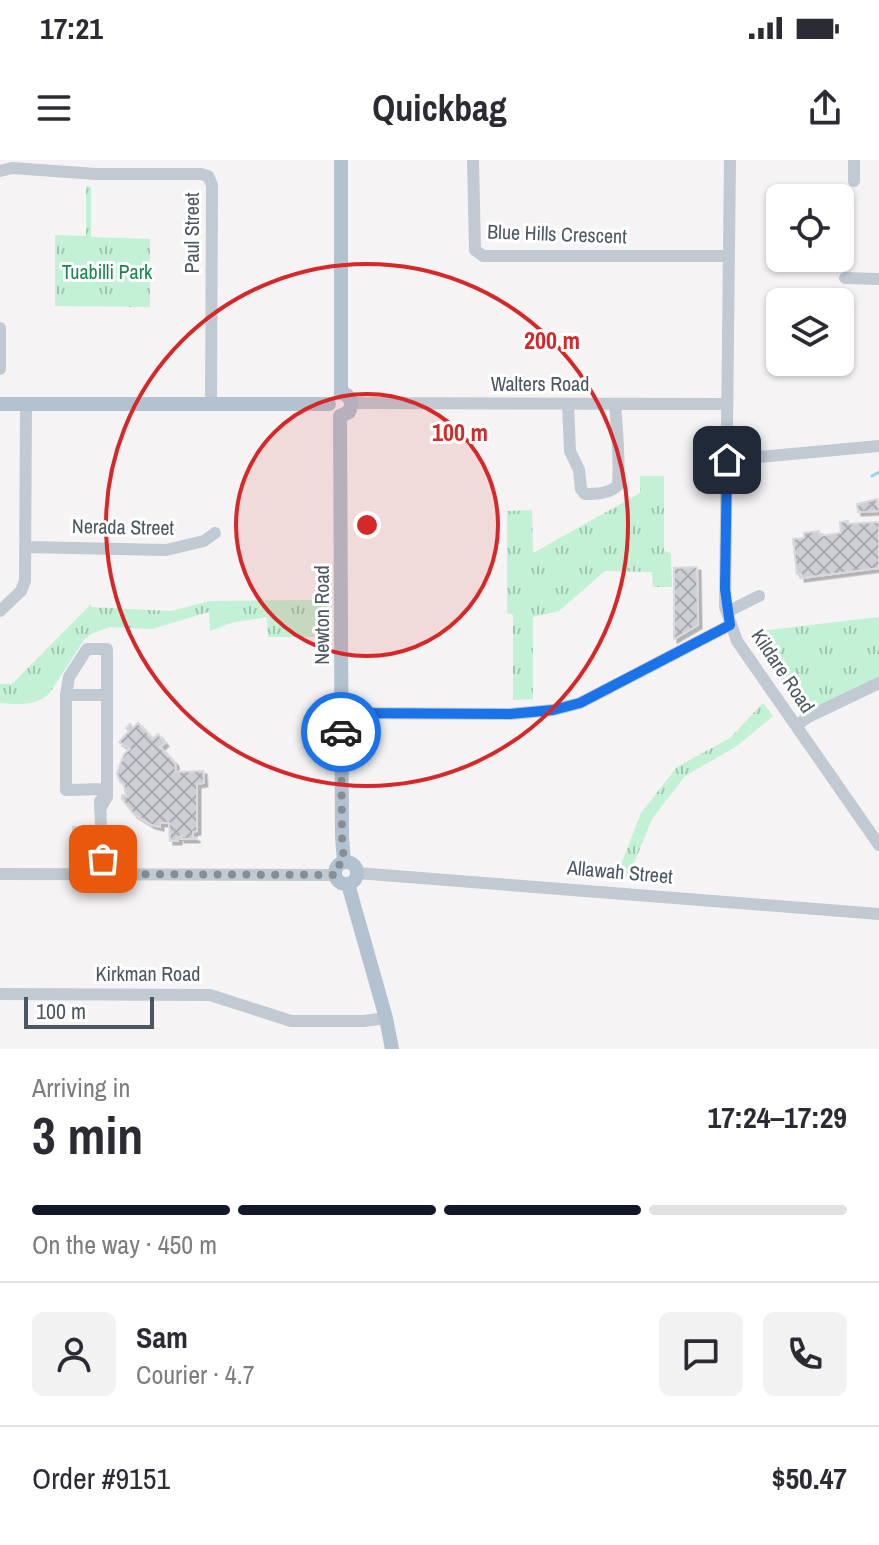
<!DOCTYPE html>
<meta charset="utf-8">
<style>
body{margin:0;font-family:"Archivo Narrow",sans-serif;background:#f2f2f3;color:#2b2b33;height:100vh;display:flex;flex-direction:column;font-size:30px;white-space:nowrap}
*{box-sizing:border-box;margin:0}
p{font-size:26px;color:#7c7c81}
.icon{flex:none;width:44px;height:44px;fill:none;stroke:currentColor;stroke-width:2;stroke-linecap:round;stroke-linejoin:round}
.map{position:relative;height:889px;overflow:hidden}
.drawer{display:flex;flex-direction:column;background:#fff;flex:1}
.drawer>*{flex:none}
.tools{position:absolute;left:766px;top:24px;display:grid;gap:16px}
.tools a{display:grid;place-items:center;width:88px;height:88px;border-radius:12px;background:#fff;box-shadow:0 2px 6px #0004;font-size:40px}
.scale{position:absolute;left:24px;bottom:20px;width:130px;box-sizing:border-box;padding-left:8px;border:4px solid #4a5661;border-top:0;font-size:22px;line-height:28px;white-space:nowrap;color:#4a5661;-webkit-text-stroke:6px #fff;paint-order:stroke}
.pin{position:absolute;display:grid;place-items:center;width:68px;height:68px;color:#fff;margin:-34px;border-radius:16px;box-shadow:0 4px 12px #0006}
.courier{position:absolute;display:grid;place-items:center;width:80px;height:80px;margin:-40px;border:6px solid #1a73e8;border-radius:50%;background:#fff;color:#222;box-shadow:0 2px 10px #0007}
.summary em{font-style:normal;font-weight:700}
.summary div{display:flex;flex-direction:column-reverse}
.summary{display:flex;align-items:center;justify-content:space-between;height:136px;padding:0 32px}
h1{font-size:52px;font-weight:700;line-height:60px}
.bar{display:grid;grid-template-columns:repeat(4,1fr);gap:12px 8px;align-content:center;height:96px;padding:0 32px}
.bar i{height:10px;border-radius:6px;background:#e1e1e2}
.bar .on{background:#111827}
.bar p{grid-column:span 4}
.line{display:flex;align-items:center;gap:20px;padding:0 32px;border-top:2px solid #e1e1e2}
.line div{flex:1}
.round{display:grid;place-items:center;flex:none;width:84px;height:84px;border-radius:12px;background:#f2f2f3}
.status{display:flex;justify-content:space-between;align-items:center;height:56px;padding:0 40px;background:#fff;direction:ltr}
.status svg{height:22px;fill:currentColor}
header{display:flex;justify-content:space-between;align-items:center;height:104px;padding:0 32px;background:#fff;font-size:36px;font-weight:700}
.map>svg:first-child{display:block}
.park{fill:url(#park-tufts)}
.lines{fill:none;stroke-linecap:round;stroke-linejoin:round}
.stream{stroke:#90daee;stroke-width:3}
.building{fill:url(#building-cross-hatch);stroke:#d7d9de;stroke-width:2;filter:url(#shadow)}
.minor{stroke:#c1cad2;stroke-width:12}
.major{stroke:#b3c2d1;stroke-width:14}
.done{stroke:#868d94;stroke-width:8;stroke-dasharray:0 14.4}
.route{stroke:#1a73e8;stroke-width:10}
.ring{fill:none;stroke:#d62828;stroke-width:4}
.labels{text-anchor:middle;stroke-width:6;stroke-linejoin:round;paint-order:stroke}
.street-label{font-size:20px;fill:#4a5661;stroke:#fff}
.park-label{font-size:20px;fill:#17864f;stroke:#fff}
.centre{fill:#d62828;stroke:#fff;stroke-width:4}
.ring-label{font-size:24px;text-anchor:middle;font-weight:bold;fill:#d62828;stroke:#fff;stroke-width:6;stroke-linejoin:round;paint-order:stroke}
</style>
<div class="status"><b>17:21</b><svg viewBox="0 0 49 12"><path d="M0 12V9h3v3zM5 12V6h3v6zM10 12V3h3v9zM15 12V0h3v12zM26 1h20v11H26zM47 4h2v5h-2z"/></svg></div>
<header><svg class="icon" aria-label="menu" viewBox="0 0 24 24"><path d="M4 6h16M4 12h16M4 18h16"/></svg>Quickbag<svg class="icon" aria-label="share" viewBox="0 0 24 24"><path d="M12 15V3M7 8l5-5 5 5M5 13v7h14v-7"/></svg></header>
<div class="map">
<svg width="879" height="889" viewBox="0 0 879 889">
<defs>
<pattern id="park-tufts" width="24" height="20" patternUnits="userSpaceOnUse" patternTransform="scale(2)"><rect width="24" height="20" fill="#c3f1d5"/><path d="M3 7l-1-3M5 7V3M7 7l1-3M15 17l-1-3M17 17v-4M19 17l1-3" fill="none" stroke="#a0c6b0"/></pattern>
<pattern id="building-cross-hatch" width="8" height="8" patternUnits="userSpaceOnUse" patternTransform="scale(2)"><rect width="8" height="8" fill="#cdcfd5"/><path d="M0 0l8 8M0 8l8-8" fill="none" stroke="#a8abb0"/></pattern>
<filter id="shadow"><feDropShadow dx="3.5" dy="3.5" stdDeviation="0" flood-color="#0004"/></filter>
</defs>
<rect width="100%" height="100%" fill="#f5f3f3"/>
<path class="park" d="M86,26L91,27V77L150,79V147L55,146V75L86,76Z
M640,316H664V391L671,393L672,427H653L652,412L605,411L559,451L533,457V539L513,540V455L507,453V351L532,350L533,393L640,333Z
M327,438L328,477H268L267,457L231,463L210,471L209,452L152,469L110,467L91,474L84,480L49,534C33,547 19,544 0,543V524H12L91,444V447L171,451L210,441L315,440Z
M879,457V518L802,553L751,472Z
M763,543L773,556L737,586L685,616L652,659L628,718L616,717L641,653L677,607L730,578Z"/>
<g class="lines">
<path class="stream" d="M872,316L879,312"/>
</g>
<path class="building" d="M877,339L879,351L858,352L857,344Z
M848,361V364L879,362V408L801,418V414H797L793,379L804,378V373L819,371L820,376L841,373L840,362Z
M697,407L698,465L674,479V408Z
M138,563L153,579L158,574L165,583L160,587L175,603L176,612L203,611L204,623L197,624V671L193,672V677L197,679H181L182,676L178,677V681H170L169,663H160V667L152,665L134,654L122,639V635L126,637L124,625L120,622L117,613L124,594L130,589L119,582L129,571L126,568L130,564L133,568Z
M73,667H86V689H73Z"/>
<g class="lines">
<path class="minor" d="M473,0L475,90L483,96H728
M730,0L725,447L737,481L879,685
M0,11L12,8L96,14H201L208,16L212,25L211,244
M854,21V0
M845,118L879,119
M0,168V209
M352,243L727,244
M568,244L570,291L579,310L581,329L585,334C595,334 610,334 618,325C620,301 617,269 615,244
M727,300L879,286
M26,387L166,390L204,381L215,373
M0,451L21,431L25,421L26,244
M727,452L759,436
M66,535L69,517L87,489H107V637L100,649
M107,535H66V630L107,629
M341,553L510,554L553,550L580,543L730,465
M796,566L808,557L879,523
M100,641L103,714
M357,713L879,754
M0,714L335,715
M0,834L210,835L291,861H364L386,858"/>
<path class="major" d="M341,233V0
M0,244H329
M340,256L342,677L344,702
M340,256L349,252L352,243L347,235L341,233
M335 713a11 11 0 1 1 22 0a11 11 0 1 1-22 0Z
M348,724L386,858L392,889"/>
</g>
<g class="lines">
<path class="done" d="M103,699V714L335,715L336,707L344,702L342,677L341,572"/>
<path class="route" d="M341,572V553L510,554L553,550L580,543L730,465L725,429L727,300"/>
</g>
<circle cx="367" cy="365" r="131" fill="#d62828" fill-opacity=".12"/>
<g class="ring">
<circle cx="367" cy="365" r="131"/>
<circle cx="367" cy="365" r="261"/>
</g>
<g class="labels">
<g class="street-label">
<text transform="translate(192 73) rotate(-90)" y="7">Paul Street</text>
<text transform="translate(557 74) rotate(2)" y="7">Blue Hills Crescent</text>
<text x="540" y="231">Walters Road</text>
<text transform="translate(123 367) rotate(1)" y="7">Nerada Street</text>
<text transform="translate(322 455) rotate(-90)" y="7">Newton Road</text>
<text transform="translate(783 511) rotate(56)" y="7">Kildare Road</text>
<text transform="translate(620 712) rotate(5)" y="7">Allawah Street</text>
<text x="148" y="821">Kirkman Road</text>
</g>
<g class="park-label">
<text x="107" y="119">Tuabilli Park</text>
</g>
</g>
<circle cx="367" cy="365" r="12" class="centre"/>
<g class="ring-label">
<text x="552" y="189">200 m</text>
<text x="460" y="281">100 m</text>
</g>
</svg>
<div class="tools">
<a><svg class="icon" aria-label="locate" viewBox="0 0 24 24"><circle cx="12" cy="12" r="6"/><path d="M12 2v4M12 18v4M2 12h4M18 12h4"/></svg></a>
<a><svg class="icon" aria-label="layers" viewBox="0 0 24 24"><path d="M12 4l9 5-9 5-9-5zM3 14l9 5 9-5"/></svg></a>
</div>
<div class="scale">100 m</div>
<div class="pin" style="left:103px;top:699px;background:#ea580c"><svg class="icon" aria-label="bag" viewBox="0 0 24 24"><path d="M5 8h14l-1 12H6zM9 8a3 3 0 0 1 6 0"/></svg></div>
<div class="pin" style="left:727px;top:300px;background:#1f2937"><svg class="icon" aria-label="home" viewBox="0 0 24 24"><path d="M3 11l9-7 9 7M6 9v11h12V9"/></svg></div>
<div class="courier" style="left:341px;top:572px"><svg class="icon" aria-label="car" viewBox="0 0 24 24"><path d="M5 17H2v-5l4-1 3-4h7l3 4 3 1v5h-3M9 17h6M6 11h13"/><circle cx="7" cy="17" r="2"/><circle cx="17" cy="17" r="2"/></svg></div>
</div>
<section class="drawer">
<div class="summary"><div><h1>3 min</h1><p>Arriving in</p></div><em>17:24–17:29</em></div>
<div class="bar"><i class="on"></i><i class="on"></i><i class="on"></i><i></i><p>On the way · 450 m</p></div>
<div class="line" style="height:144px"><a class="round"><svg class="icon" aria-label="person" viewBox="0 0 24 24"><circle cx="12" cy="8" r="4"/><path d="M4 21q1-7 8-7t8 7"/></svg></a><div><b>Sam</b><p>Courier · 4.7</p></div><a class="round"><svg class="icon" aria-label="chat" viewBox="0 0 24 24"><path d="M4 5h16v11H9l-5 4z"/></svg></a><a class="round"><svg class="icon" aria-label="phone" viewBox="0 0 24 24"><path d="M5 4h4l2 5-3 2q2 4 5 5l2-3 5 2v4C11 20 4 13 5 4z"/></svg></a></div>
<div class="line" style="height:104px"><div>Order #9151</div><b>$50.47</b></div>
</section>
